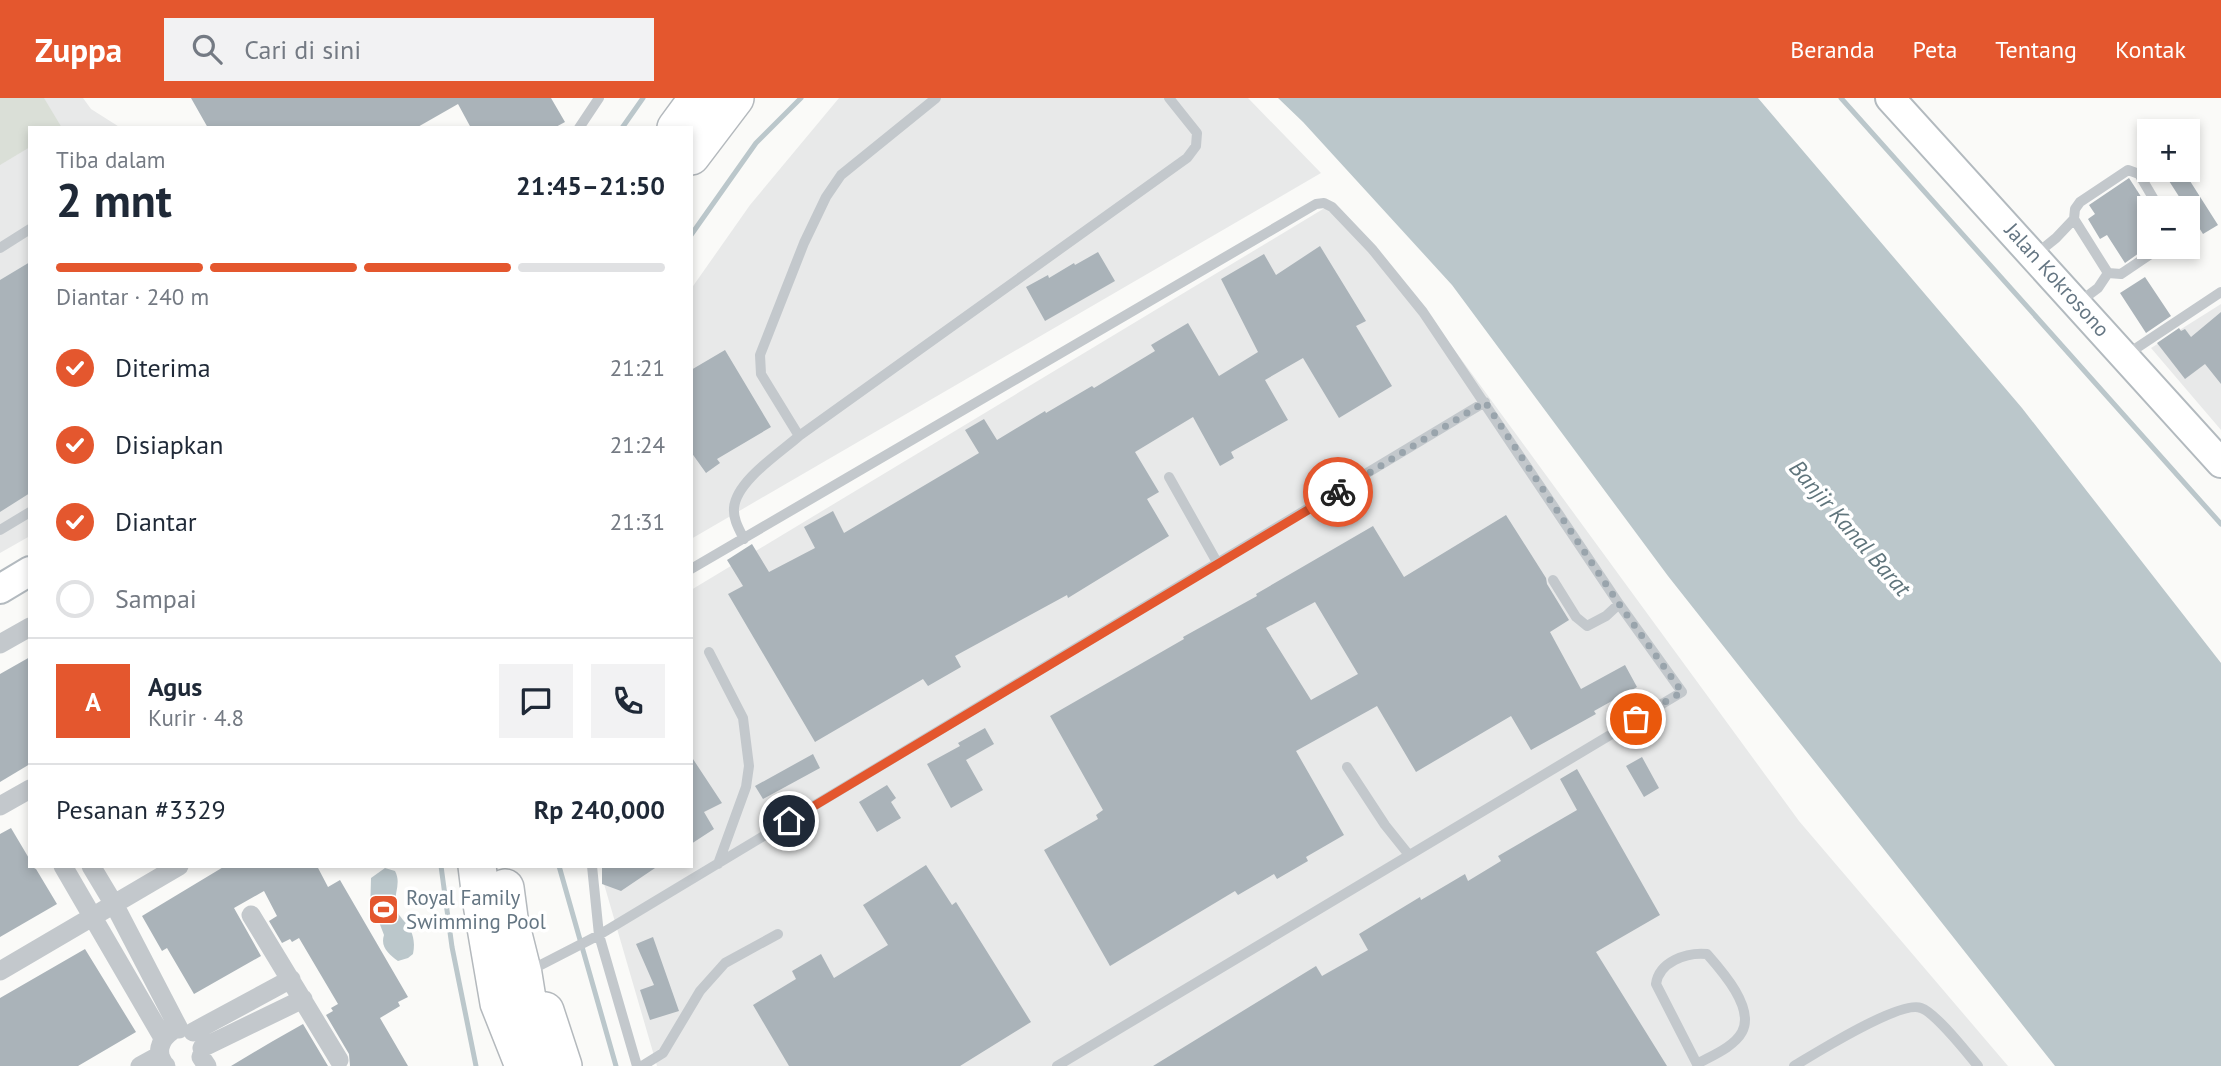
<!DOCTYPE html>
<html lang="id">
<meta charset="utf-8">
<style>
body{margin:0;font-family:"PT Sans",sans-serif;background:#f2f2f3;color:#1f2937;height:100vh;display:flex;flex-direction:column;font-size:26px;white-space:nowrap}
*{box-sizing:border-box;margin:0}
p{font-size:23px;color:#747a83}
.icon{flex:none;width:38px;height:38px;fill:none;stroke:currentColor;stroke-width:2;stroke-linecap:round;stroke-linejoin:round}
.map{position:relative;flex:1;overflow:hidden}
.panel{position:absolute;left:28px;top:28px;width:665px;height:742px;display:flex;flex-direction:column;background:#fff;border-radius:0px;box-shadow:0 4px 10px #0003}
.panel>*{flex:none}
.fabs{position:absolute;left:2137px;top:21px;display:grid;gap:14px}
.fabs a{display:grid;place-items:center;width:63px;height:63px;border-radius:0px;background:#fff;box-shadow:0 4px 10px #0003;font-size:35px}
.pin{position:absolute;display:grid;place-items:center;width:60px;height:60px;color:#fff;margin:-30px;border:4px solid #fff;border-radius:50%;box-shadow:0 2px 7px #0007}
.courier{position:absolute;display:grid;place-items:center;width:70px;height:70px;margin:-35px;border:5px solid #e4572e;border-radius:50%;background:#fff;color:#222;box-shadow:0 2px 9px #0007}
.overview em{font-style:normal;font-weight:700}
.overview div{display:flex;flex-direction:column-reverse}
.overview{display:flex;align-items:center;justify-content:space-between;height:119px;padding:0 28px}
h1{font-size:46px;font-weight:700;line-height:52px}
.bar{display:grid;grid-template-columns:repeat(4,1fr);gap:10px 7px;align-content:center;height:84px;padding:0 28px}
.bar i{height:9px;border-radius:5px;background:#e0e1e3}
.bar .active{background:#e4572e}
.bar p{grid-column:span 4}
.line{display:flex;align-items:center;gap:18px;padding:0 28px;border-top:2px solid #e0e1e3}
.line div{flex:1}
.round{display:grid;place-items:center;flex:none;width:74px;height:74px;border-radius:0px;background:#f2f2f3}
ol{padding:0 28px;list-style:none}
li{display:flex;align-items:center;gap:21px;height:77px}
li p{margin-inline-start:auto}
li .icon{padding:7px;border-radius:50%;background:#e4572e;color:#fff;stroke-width:4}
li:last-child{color:#747a83}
li i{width:38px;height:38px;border:4px solid #e0e1e3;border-radius:50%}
header{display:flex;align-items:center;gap:42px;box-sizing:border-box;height:98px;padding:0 35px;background:#e4572e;color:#fff}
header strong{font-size:33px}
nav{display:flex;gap:38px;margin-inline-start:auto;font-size:24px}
.search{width:490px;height:63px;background:#f2f2f3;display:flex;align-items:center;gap:18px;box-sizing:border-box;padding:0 24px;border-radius:0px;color:#747a83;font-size:26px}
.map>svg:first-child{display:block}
.built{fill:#e8e9e9}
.green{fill:#dadfd7}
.water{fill:#bbc7cb}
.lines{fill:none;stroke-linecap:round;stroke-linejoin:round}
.stream{stroke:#bbc7cb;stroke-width:5}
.building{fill:#aab3b9;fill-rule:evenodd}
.secondary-casing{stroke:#b3babf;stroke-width:32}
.highway-casing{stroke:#b4b9bd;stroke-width:40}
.lane{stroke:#c3c8cc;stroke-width:10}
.street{stroke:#c3c8cc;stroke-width:19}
.secondary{stroke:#fff;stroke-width:28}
.highway{stroke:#fff;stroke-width:37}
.done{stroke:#99a4ac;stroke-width:7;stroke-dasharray:0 12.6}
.route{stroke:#e4572e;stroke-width:9}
.labels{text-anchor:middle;stroke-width:7;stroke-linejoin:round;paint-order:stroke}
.street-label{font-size:21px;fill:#657683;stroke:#fff}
.poi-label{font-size:21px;fill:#657683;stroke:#fff;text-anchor:start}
.water-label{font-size:23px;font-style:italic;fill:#60757c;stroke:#fff}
</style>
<header>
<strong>Zuppa</strong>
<div class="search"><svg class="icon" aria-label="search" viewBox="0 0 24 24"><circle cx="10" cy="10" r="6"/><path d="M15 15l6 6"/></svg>Cari di sini</div>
<nav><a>Beranda</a><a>Peta</a><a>Tentang</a><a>Kontak</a></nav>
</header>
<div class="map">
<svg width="2221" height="968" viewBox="0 0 2221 968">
<rect width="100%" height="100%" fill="#fafaf8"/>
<path class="built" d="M0,0H83L91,11L121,30H30V438L0,455Z
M839,0H1248L1321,75L691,441V191L750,107Z
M1333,105L1423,209L1799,723L2008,968H657L604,786L605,768H691V492Z
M2221,206V332L2151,250Z"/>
<path class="green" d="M0,0H44L62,30H30V49L0,67Z"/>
<path class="water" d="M1278,0H1758L2022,310L2221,565V968H2055L1668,478L1452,187L1303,24Z
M385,770L395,773C401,784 395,794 395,805C395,823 419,825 413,856L408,860L398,863C389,856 380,849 384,837L379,824L370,818L371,780Z"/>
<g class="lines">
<path class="stream" d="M1841,0L2221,426
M622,30L643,0
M691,137L756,45L801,0
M441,768L452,849L476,968
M559,768L616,968"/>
</g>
<path class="building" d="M191,0H551L565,24L554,30H471L458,6L416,30H208Z
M2162,72H2183L2218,127L2203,136Z
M2129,80L2149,111V148L2125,165L2107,137L2100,141L2088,121L2095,116L2089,107Z
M1320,148L1366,223L1356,228L1392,288L1339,320L1303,260L1265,282L1288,322L1231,354L1234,360L1220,368L1193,319L1135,354L1159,394L1147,401L1169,438L1068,500L1067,497L955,558L961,569L928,588L923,581L815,644L728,496L743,488L727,462L752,446L769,474L815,450L804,429L833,413L844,435L979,355L965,332L984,321L997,342L1045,313L1046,315L1092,288L1094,290L1155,253L1151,247L1188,225L1219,278L1258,254L1221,181L1264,156L1276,177Z
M1098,154L1115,183L1045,223L1026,189L1048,177L1049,180L1074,165L1075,167Z
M30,164V395L0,414V182Z
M2145,179L2171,218L2146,235L2120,195Z
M2221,214V286L2205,266L2185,281L2157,245L2179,230L2181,233L2185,231L2191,239Z
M725,252L771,329L717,361L720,365L706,375L691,354V272Z
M1506,417L1546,480L1547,486L1569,522L1550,534L1581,591L1625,567L1637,589L1594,613L1596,616L1531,652L1511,618L1416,674L1377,608L1296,653L1344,737L1306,759L1308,763L1277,781L1274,776L1238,797L1235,793L1110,868L1044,752L1098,721L1096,717L1103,712L1050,618L1184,541L1183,539L1257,498L1256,496L1373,428L1404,479ZM1315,504L1358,576L1311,602L1266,530Z
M30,559V666L0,684V576Z
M985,630L994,646L966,662L983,692L951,710L927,666L960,648L958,645Z
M813,656L820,670L763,701L755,688Z
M691,658L722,705L704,714L714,731L691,746Z
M1642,659L1659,690L1644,699L1626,668Z
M1577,671L1660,817L1596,854L1667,968H1153L1316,868L1322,878L1368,852L1359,836L1420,799L1421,802L1465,776L1468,783L1501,763L1498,758L1577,712L1560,681Z
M887,687L896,700L891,704L901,720L877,734L859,704Z
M11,730L30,762V768L36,771L57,806L0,839V736Z
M926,767L952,807L956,804L1031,924L960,968H789L753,907L796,881L792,873L821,856L834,880L888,847L863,807Z
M225,768H317L328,789L340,782L408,899L398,904L400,908L380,920L408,968H350L349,956L326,917L333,913L331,910L338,906L299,840L292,844L290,841L282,845L269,823L277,818L264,793L234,810L261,858L194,896L167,850L162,853L142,818Z
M602,768H658L621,793L602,786Z
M653,839L679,913L650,922L640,892L654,887L636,846Z
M85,851L136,934L78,968H0V900Z
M303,926L328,968H231L273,943Z"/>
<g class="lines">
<defs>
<path id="secondary" d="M1890,0L2221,365
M0,491L30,473"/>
<path id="highway" d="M676,30L698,0
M691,58L735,0
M477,768L481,800L499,905L524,968
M505,790L509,820L523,876L536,957
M545,913L563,968"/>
</defs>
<use href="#secondary" class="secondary-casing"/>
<use href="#highway" class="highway-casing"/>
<path class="lane" d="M579,30L599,0
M2074,121L2075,111L2080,104L2128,72L2139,76L2159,110
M0,150L30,131
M2035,157L2056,140L2074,121L2108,175L2098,190L2078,205
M2108,175L2121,176L2161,149
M2126,257L2221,194
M799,338L761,276L760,257L804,145L826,99L841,77L936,0
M1169,379L1218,466
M0,432L30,414
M744,441C739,431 733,421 734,410C736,383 780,355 799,338L1187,60L1196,48L1197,35L1169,0
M691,471L1316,106L1324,105L1332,109L1372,151L1423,214L1619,506L1682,594L1057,968
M1553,482L1576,519L1587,528L1606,518L1619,506
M709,554L743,620L749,668L746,689L718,766
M1347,669L1385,727L1409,757
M592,768L599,837L637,968
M529,873L599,837L1485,304
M1697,966C1711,958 1734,949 1742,934C1755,910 1722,873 1707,856C1686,854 1659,864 1656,886L1697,966L1698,968
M642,968L663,955L700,893L725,865L778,836
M1794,968C1816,955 1900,902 1921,910C1936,915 1967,955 1978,968"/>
<path class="street" d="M0,546L30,529
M0,708L30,691
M63,768L163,940
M91,768L115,808L179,931
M251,817L339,962
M0,873L179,768
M193,934L291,881
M202,950L303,901
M201,959L207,968
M140,968L160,957
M166,968C155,956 159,942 172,933"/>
<use href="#secondary" class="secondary"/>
<use href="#highway" class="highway"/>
</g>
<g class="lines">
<path class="done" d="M1338,394L1485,304L1619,506L1682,594L1636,621"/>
<path class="route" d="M789,723L1338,394"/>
</g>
<defs>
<symbol id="stadium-square" viewBox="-11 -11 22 22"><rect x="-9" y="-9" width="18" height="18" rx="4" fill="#e4572e" stroke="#fff"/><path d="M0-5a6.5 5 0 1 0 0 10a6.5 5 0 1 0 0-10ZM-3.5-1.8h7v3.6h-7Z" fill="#fff"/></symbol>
</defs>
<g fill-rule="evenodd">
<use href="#stadium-square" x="366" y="794" width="35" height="35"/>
</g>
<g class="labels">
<g class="street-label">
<text transform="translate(2057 182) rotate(48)" y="7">Jalan Kokrosono</text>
</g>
<g class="poi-label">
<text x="406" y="807">Royal Family<tspan x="406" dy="24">Swimming Pool</tspan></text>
</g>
<g class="water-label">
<text transform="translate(1850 430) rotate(49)" y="8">Banjir Kanal Barat</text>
</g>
</g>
</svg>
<div class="fabs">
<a>+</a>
<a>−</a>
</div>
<div class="pin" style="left:1636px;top:621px;background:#ea580c"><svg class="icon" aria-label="bag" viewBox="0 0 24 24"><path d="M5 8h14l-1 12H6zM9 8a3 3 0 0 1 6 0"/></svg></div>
<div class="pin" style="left:789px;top:723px;background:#1f2937"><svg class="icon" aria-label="home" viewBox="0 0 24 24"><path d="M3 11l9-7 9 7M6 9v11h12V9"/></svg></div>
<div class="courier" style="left:1338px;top:394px"><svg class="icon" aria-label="bike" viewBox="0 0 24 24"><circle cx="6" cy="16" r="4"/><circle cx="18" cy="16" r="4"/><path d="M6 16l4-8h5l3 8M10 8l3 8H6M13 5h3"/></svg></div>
<section class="panel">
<div class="overview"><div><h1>2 mnt</h1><p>Tiba dalam</p></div><em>21:45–21:50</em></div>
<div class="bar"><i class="active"></i><i class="active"></i><i class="active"></i><i></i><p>Diantar · 240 m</p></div>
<ol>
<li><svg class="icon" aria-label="check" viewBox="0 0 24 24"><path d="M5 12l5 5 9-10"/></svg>Diterima<p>21:21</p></li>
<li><svg class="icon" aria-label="check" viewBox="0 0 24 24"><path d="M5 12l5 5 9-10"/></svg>Disiapkan<p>21:24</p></li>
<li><svg class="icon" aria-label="check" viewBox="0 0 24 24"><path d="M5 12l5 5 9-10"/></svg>Diantar<p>21:31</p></li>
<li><i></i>Sampai</li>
</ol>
<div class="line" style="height:126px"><b class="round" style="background:#e4572e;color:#fff">A</b><div><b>Agus</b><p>Kurir · 4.8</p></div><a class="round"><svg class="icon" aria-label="chat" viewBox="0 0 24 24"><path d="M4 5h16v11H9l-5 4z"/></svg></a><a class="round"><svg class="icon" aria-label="phone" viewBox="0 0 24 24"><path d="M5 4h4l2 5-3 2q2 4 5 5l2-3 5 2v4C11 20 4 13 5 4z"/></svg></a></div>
<div class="line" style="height:91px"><div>Pesanan #3329</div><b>Rp 240,000</b></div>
</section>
</div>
